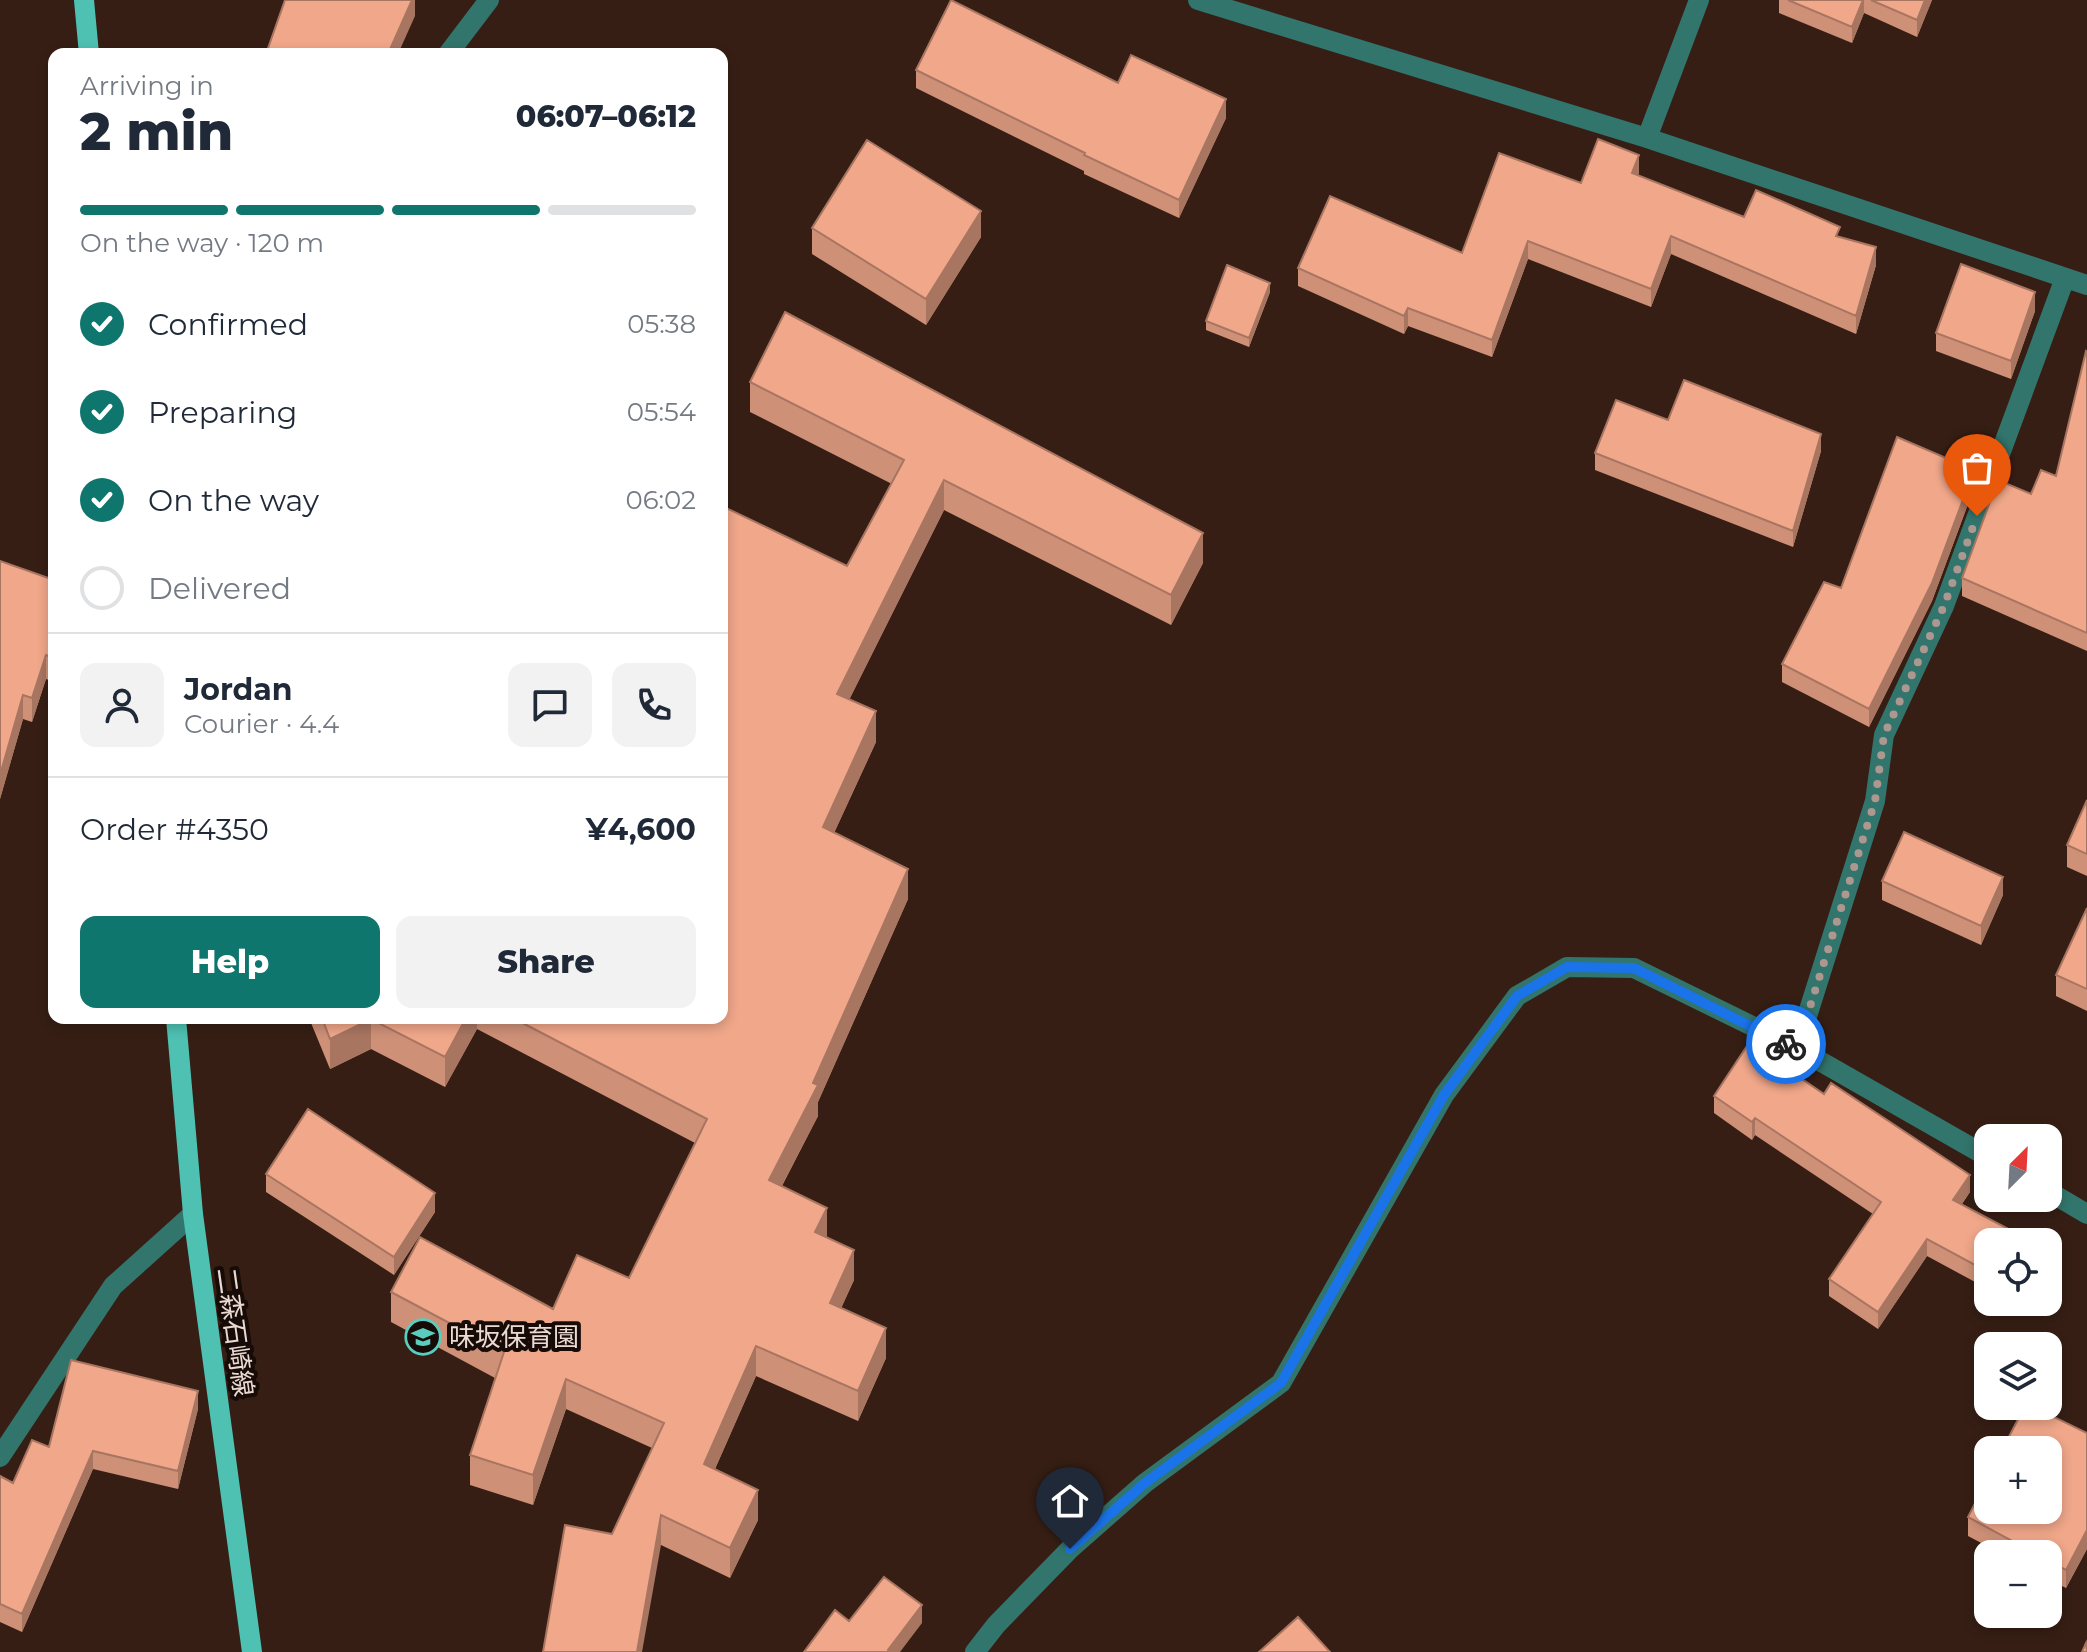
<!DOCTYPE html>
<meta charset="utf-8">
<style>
body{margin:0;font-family:Montserrat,"Noto Sans JP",sans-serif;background:#f2f2f3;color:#1f2937;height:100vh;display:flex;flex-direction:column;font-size:30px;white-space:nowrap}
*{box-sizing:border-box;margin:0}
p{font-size:26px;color:#747a83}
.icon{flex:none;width:44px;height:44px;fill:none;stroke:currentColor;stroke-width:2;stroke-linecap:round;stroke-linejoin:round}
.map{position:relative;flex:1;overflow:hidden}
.side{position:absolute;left:48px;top:48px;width:680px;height:976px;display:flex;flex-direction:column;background:#fff;border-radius:16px;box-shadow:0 4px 12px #0003}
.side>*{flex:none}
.needle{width:52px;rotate:24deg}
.buttons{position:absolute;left:1974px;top:1124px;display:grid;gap:16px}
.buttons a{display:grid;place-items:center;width:88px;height:88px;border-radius:16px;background:#fff;box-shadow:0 4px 12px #0003;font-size:40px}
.pin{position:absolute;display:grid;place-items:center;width:68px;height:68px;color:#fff;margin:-82px -34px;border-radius:50% 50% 50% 0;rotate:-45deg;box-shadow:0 0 8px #0007}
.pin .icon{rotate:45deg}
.courier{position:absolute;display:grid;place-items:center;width:80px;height:80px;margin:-40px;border:6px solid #1a73e8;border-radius:50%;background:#fff;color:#222;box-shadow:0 2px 10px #0007}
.summary em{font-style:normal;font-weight:800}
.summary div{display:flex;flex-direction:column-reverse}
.summary{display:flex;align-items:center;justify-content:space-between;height:136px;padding:0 32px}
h1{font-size:52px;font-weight:800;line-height:60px}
.bar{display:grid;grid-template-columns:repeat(4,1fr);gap:12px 8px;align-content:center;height:96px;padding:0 32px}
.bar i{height:10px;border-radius:6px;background:#e0e1e3}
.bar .on{background:#0f766e}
.bar p{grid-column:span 4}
.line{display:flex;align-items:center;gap:20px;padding:0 32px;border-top:2px solid #e0e1e3}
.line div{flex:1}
.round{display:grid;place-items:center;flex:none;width:84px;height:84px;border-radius:16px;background:#f2f2f3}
ol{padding:0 32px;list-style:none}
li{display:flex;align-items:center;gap:24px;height:88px}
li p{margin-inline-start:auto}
li .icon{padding:8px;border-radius:50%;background:#0f766e;color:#fff;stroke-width:4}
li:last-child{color:#747a83}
li i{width:44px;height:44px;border:4px solid #e0e1e3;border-radius:50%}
.primary-button{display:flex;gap:16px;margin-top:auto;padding:16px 32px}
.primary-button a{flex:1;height:92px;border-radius:16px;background:#0f766e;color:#fff;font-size:32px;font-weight:800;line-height:92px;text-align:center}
.primary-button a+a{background:#f2f2f3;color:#1f2937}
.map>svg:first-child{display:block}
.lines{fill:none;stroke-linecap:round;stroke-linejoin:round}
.minor{stroke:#32756c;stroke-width:20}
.major{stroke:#4ec1b2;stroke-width:20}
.wall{fill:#ce9077}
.shaded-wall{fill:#a87561}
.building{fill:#f0a78a;stroke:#a87561;stroke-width:2}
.done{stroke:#ac9890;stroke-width:8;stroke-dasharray:0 14.4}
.route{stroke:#1a73e8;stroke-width:10}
.labels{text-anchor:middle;stroke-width:8;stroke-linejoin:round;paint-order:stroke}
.street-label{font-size:26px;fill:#ebdad3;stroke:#160b07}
.poi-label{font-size:26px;fill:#ebdad3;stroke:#160b07;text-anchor:start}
</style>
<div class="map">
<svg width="2087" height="1652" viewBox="0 0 2087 1652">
<rect width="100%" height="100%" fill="#361e14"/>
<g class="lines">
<path class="minor" d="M1198,0L1647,138L2087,285
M448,54L489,0
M1647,138L1699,0
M1797,1048L1875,801L1884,735L1944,606L2065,278
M2048,1191L2087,1214
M0,1457L113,1286L193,1214
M975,1652L996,1625L1070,1549L1145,1483L1281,1383L1444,1095L1517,996L1567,967L1634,968L1797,1048L1988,1157"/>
<path class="major" d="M84,0L89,54
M176,1018L193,1214L252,1652"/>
</g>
<path class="wall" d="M1779,0H1932L1917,37L1864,13L1852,43L1779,13Z
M916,70L1118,83L1226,118L1179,218L1084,174V171L916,88Z
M1639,173L1638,175L1744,217L1840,237L1876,265L1856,334L1671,254L1651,307L1528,259L1492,357L1408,326L1404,334L1298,286V268L1462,253L1581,183Z
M812,228L981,237L926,325L812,254Z
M1270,292L1249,347L1206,330V321Z
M2035,311L2011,379L1936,351V333Z
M2087,352V651L1962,596V578L2031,494L2056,476Z
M750,382L1203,563L1171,625L944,510L849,700L876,742L834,833L908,899L818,1102V1116L782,1186L827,1237L854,1280L841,1308L886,1358L858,1421L756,1376L715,1469L758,1520L730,1578L661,1545L612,1534L652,1448L566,1409L533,1505L470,1485V1455L495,1378L391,1322V1292L553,1309L629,1278L695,1143L477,1029L445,1087L371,1049L330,1069L309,1018H722L847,566L892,484L750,412Z
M1668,420L1821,451L1793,547L1595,470V453Z
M1974,488L1932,601L1869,727L1782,682V664L1841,588Z
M0,561L54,580V682L46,679L32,722L23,719L0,799Z
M2087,800V876L2067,867V845Z
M1882,881L2003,895L1981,945L1882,900Z
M2087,908V1011L2056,996V975Z
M1714,1096L1970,1192L1962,1204L1988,1242V1289L1927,1256L1878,1329L1829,1296V1279L1873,1214L1755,1135L1752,1140L1714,1113Z
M266,1174L435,1212L394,1275L266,1192Z
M2013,1302H2029L2026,1309Z
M198,1409L178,1489L93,1469L22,1632L0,1622V1476L13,1483L49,1447Z
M2087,1433V1549L2066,1588L2048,1579V1554H2002L1968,1536V1517Z"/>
<path class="shaded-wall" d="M412,0H415V16L398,54H388Z
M1863,0H1864V13L1852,43V27Z
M1925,0H1932L1917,37V20Z
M1226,99V118L1179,218V200Z
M1639,155V173L1632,191V173Z
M981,211V237L926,325V299Z
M1671,236V254L1651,307V289Z
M1528,241V259L1492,357V340Z
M1876,247V265L1856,334V316Z
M1270,283V292L1249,347V338Z
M2035,292V311L2011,379V361Z
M1408,308V326L1404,334V316Z
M1821,434V451L1793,547V531Z
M1974,470V488L1932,601L1869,727V709Z
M944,480V510L837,724V694Z
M1203,533V563L1171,625V595Z
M46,655V679L32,722V698Z
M23,695V719L0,799V775Z
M876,711V742L823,857V827Z
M908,869V899L818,1102V1116L769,1210V1180Z
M2003,877V895L1981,945V926Z
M466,1018H477V1029L445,1087V1057Z
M371,1019V1049L330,1069V1039Z
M1755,1118V1135L1752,1140V1122Z
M1970,1175V1192L1953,1217V1200Z
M435,1193V1212L394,1275V1257Z
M827,1208V1238L815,1232Z
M1927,1239V1256L1878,1329V1312Z
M854,1250V1280L830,1333V1303Z
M886,1328V1358L858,1421V1391Z
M756,1346V1376L704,1494V1464Z
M566,1379V1409L533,1505V1475Z
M198,1391V1409L178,1489V1471Z
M93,1451V1469L22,1632V1614Z
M758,1490V1520L730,1578V1548Z
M661,1515V1545L642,1652H637Z
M2087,1530V1549L2066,1588V1570Z
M922,1605V1623L900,1652H888V1650Z"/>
<path class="building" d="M285,0H412L388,54H266Z
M951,0L1118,83L1131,55L1226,99L1179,200L1084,155L1085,153L916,70Z
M1788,0H1863L1852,27Z
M1871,0H1925L1917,20Z
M1598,139L1639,155L1632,173L1744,217L1756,190L1840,227L1836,236L1876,247L1856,316L1671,236L1651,289L1528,241L1492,340L1408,308L1404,316L1298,268L1330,196L1462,253L1499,153L1581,183Z
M867,140L981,211L926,299L812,228Z
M1961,264L2035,292L2011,361L1936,333Z
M1227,265L1270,283L1249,338L1206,321Z
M785,312L1203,533L1171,595L944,480L837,694L876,711L823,827L908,869L813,1083L818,1085L769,1180L827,1208L815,1232L854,1250L830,1303L886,1328L858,1391L756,1346L704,1464L758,1490L730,1548L661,1515L637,1652H543L565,1525L612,1534L664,1423L566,1379L533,1475L470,1455L504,1352L391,1292L420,1237L553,1309L577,1255L629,1278L707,1119L513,1018H722V506L847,566L904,460L750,382Z
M2086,351L2087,352V633L1962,578L1998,480L2031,494L2041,470L2056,476Z
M1684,380L1821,434L1793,531L1595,453L1616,400L1668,420Z
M1897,437L1974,470L1932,583L1869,709L1782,664L1824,582L1841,588Z
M0,561L54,580V658L46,655L32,698L23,695L0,775Z
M2087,800V854L2067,845Z
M1904,832L2003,877L1981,926L1882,881Z
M2087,908V989L2056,975Z
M322,1018H466L445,1057L371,1019L330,1039Z
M1749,1043L1824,1094L1831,1083L1970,1175L1953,1200L2033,1242H1988V1272L1927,1239L1878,1312L1829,1279L1881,1202L1755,1118L1752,1122L1714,1096Z
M308,1109L435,1193L394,1257L266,1174Z
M71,1360L198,1391L178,1471L93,1451L22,1614L0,1604V1476L13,1483L32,1440L49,1447Z
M2025,1406H2031L2087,1433V1530L2066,1570L2048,1560V1554H2036L1968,1517L1988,1478V1510H2048V1450H2002Z
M884,1577L922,1605L888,1650L890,1652H804L835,1610L849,1621Z
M1298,1617L1330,1652H1259Z
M2086,1643L2087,1652H2082Z"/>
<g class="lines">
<path class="done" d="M1786,1044L1797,1048L1875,801L1884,735L1944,606L1977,516"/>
<path class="route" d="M1070,1549L1145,1483L1281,1383L1444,1095L1517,996L1567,967L1634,968L1786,1044"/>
</g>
<defs>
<symbol id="school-ring" viewBox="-11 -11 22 22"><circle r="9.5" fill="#160b07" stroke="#59cebe" stroke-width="1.5"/><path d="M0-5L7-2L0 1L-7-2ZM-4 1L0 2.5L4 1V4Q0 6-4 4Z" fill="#59cebe"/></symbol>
</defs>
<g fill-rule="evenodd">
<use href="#school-ring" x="403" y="1317" width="40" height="40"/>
</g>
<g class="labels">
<g class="street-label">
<text transform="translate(235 1332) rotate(82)" y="9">二森石崎線</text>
</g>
<g class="poi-label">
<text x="449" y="1346">味坂保育園</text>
</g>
</g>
</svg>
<div class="buttons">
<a><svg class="needle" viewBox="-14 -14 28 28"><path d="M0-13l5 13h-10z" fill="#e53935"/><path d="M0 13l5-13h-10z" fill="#747a83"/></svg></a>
<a><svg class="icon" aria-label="locate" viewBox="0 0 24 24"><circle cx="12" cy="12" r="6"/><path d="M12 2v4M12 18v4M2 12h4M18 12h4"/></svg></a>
<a><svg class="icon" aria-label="layers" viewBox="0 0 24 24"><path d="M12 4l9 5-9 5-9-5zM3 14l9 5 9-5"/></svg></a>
<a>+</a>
<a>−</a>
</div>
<div class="pin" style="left:1977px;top:516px;background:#ea580c"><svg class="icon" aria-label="bag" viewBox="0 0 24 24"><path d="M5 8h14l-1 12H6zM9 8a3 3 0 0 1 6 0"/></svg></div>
<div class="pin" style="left:1070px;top:1549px;background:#1f2937"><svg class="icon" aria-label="home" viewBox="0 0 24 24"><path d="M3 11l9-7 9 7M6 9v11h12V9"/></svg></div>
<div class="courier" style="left:1786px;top:1044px"><svg class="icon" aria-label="bike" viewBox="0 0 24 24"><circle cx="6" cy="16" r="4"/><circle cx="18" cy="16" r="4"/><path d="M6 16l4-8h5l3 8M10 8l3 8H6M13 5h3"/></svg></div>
<section class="side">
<div class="summary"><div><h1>2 min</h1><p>Arriving in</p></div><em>06:07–06:12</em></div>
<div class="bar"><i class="on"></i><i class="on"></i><i class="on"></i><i></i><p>On the way · 120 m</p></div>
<ol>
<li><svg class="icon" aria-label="check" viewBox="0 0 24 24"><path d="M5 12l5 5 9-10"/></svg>Confirmed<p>05:38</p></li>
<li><svg class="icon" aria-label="check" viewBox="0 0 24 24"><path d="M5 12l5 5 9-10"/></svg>Preparing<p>05:54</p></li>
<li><svg class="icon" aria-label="check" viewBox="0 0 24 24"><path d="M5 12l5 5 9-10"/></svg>On the way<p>06:02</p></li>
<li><i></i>Delivered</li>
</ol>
<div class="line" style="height:144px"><a class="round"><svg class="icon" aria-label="person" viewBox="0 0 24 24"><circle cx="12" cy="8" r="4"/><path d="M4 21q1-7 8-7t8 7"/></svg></a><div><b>Jordan</b><p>Courier · 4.4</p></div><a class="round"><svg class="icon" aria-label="chat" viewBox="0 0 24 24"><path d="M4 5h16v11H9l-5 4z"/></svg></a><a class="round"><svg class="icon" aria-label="phone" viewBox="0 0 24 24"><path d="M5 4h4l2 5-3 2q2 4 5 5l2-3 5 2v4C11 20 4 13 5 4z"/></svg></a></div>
<div class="line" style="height:104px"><div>Order #4350</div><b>¥4,600</b></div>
<div class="primary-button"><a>Help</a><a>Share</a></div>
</section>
</div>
